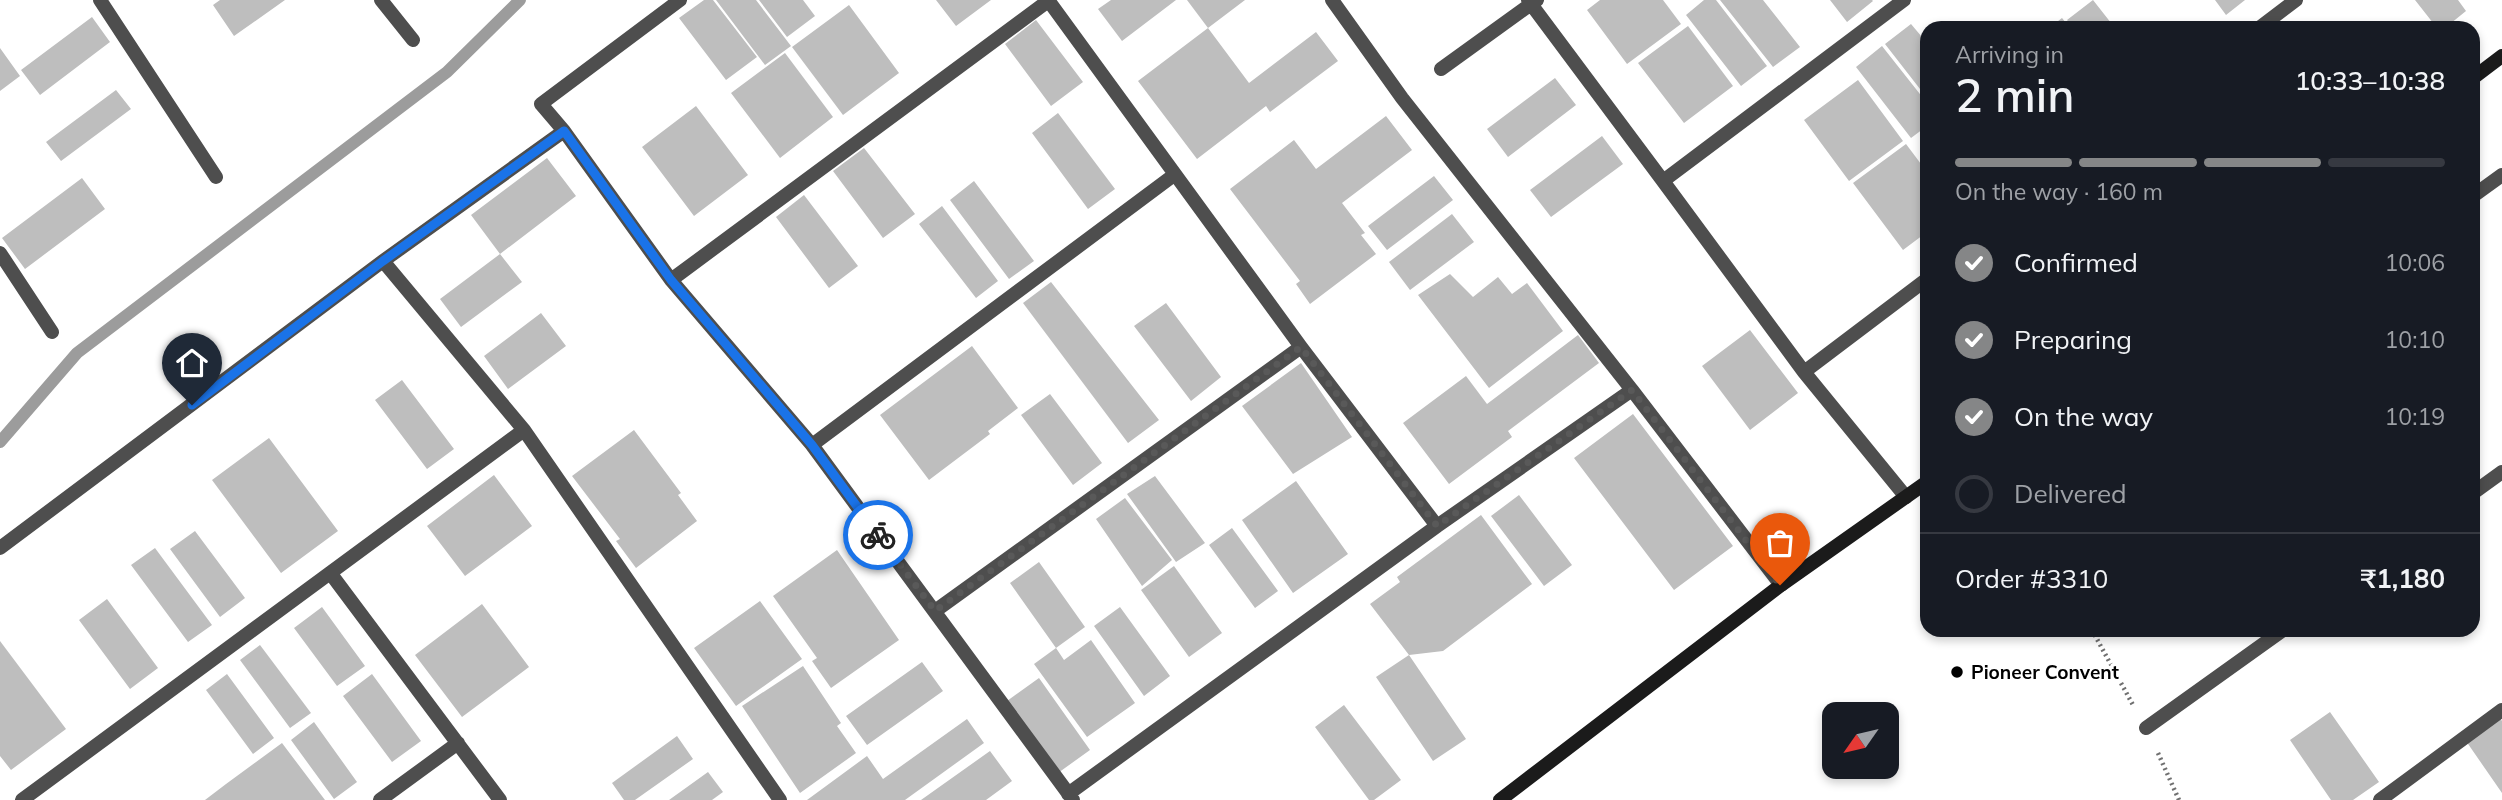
<!DOCTYPE html>
<meta charset="utf-8">
<style>
body{margin:0;font-family:Mulish,sans-serif;background:#20242c;color:#f1f3f6;height:100vh;display:flex;flex-direction:column;font-size:26px;white-space:nowrap}
*{box-sizing:border-box;margin:0}
p{font-size:23px;color:#9ea1a6}
.icon{flex:none;width:38px;height:38px;fill:none;stroke:currentColor;stroke-width:2;stroke-linecap:round;stroke-linejoin:round}
.map{position:relative;flex:1;overflow:hidden}
.sheet{position:absolute;left:1920px;top:21px;width:560px;height:616px;display:flex;flex-direction:column;background:#171b24;border-radius:21px;box-shadow:0 4px 10px #0003}
.sheet>*{flex:none}
.needle{width:46px;rotate:236deg}
.fabs{position:absolute;left:1822px;top:702px;display:grid;gap:14px}
.fabs a{display:grid;place-items:center;width:77px;height:77px;border-radius:14px;background:#171b24;box-shadow:0 4px 10px #0003;font-size:35px}
.pin{position:absolute;display:grid;place-items:center;width:60px;height:60px;color:#fff;margin:-72px -30px;border-radius:50% 50% 50% 0;rotate:-45deg;box-shadow:0 0 7px #0007}
.pin .icon{rotate:45deg}
.courier{position:absolute;display:grid;place-items:center;width:70px;height:70px;margin:-35px;border:5px solid #1a73e8;border-radius:50%;background:#fff;color:#222;box-shadow:0 2px 9px #0007}
.head em{font-style:normal;font-weight:600}
.head div{display:flex;flex-direction:column-reverse}
.head{display:flex;align-items:center;justify-content:space-between;height:119px;padding:0 35px}
h1{font-size:46px;font-weight:600;line-height:52px}
.bar{display:grid;grid-template-columns:repeat(4,1fr);gap:10px 7px;align-content:center;height:84px;padding:0 35px}
.bar i{height:9px;border-radius:5px;background:#363941}
.bar .on{background:#858687}
.bar p{grid-column:span 4}
.line{display:flex;align-items:center;gap:18px;padding:0 35px;border-top:2px solid #363941}
.line div{flex:1}
ol{padding:0 35px;list-style:none}
li{display:flex;align-items:center;gap:21px;height:77px}
li p{margin-inline-start:auto}
li .icon{padding:7px;border-radius:50%;background:#858687;color:#fff;stroke-width:4}
li:last-child{color:#9ea1a6}
li i{width:38px;height:38px;border:4px solid #363941;border-radius:50%}
.map>svg:first-child{display:block}
.lines{fill:none;stroke-linecap:round;stroke-linejoin:round}
.stream{stroke:#9c9c9c;stroke-width:12}
.building{fill:#bebebe}
.path{stroke:#707070;stroke-width:4.5;stroke-dasharray:2 3.5;stroke-linecap:butt}
.street{stroke:#4e4e4e;stroke-width:14}
.secondary{stroke:#1b1b1b;stroke-width:14}
.done{stroke:#595959;stroke-width:7;stroke-dasharray:0 12.6}
.route{stroke:#1a73e8;stroke-width:9}
.poi-dot{fill:#000;stroke:#fff;stroke-width:2.5}
.labels{text-anchor:middle;stroke-width:7;stroke-linejoin:round;paint-order:stroke}
.poi-label{font-size:19px;font-weight:bold;fill:#000;stroke:#fff;text-anchor:start}
</style>
<div class="map">
<svg width="2502" height="800" viewBox="0 0 2502 800">
<rect width="100%" height="100%" fill="#fff"/>
<g class="lines">
<path class="stream" d="M0,442L77,353L447,72L520,0"/>
</g>
<path class="building" d="M220,0H285L234,36L213,5Z
M704,0H713L757,57L726,80L679,18Z
M716,0H756L791,46L765,65Z
M759,0H803L815,16L787,37Z
M936,0H991L956,26Z
M1111,0H1176L1122,41L1098,9Z
M1187,0H1245L1208,28Z
M1600,0H1663L1681,24L1627,64L1587,10Z
M1704,0H1716L1767,66L1741,86L1686,15Z
M1720,0H1763L1800,47L1773,67Z
M1830,0H1872L1873,1L1847,22Z
M2093,0L2115,28H2073L2067,20Z
M2215,0H2245L2226,15Z
M2415,0H2458L2466,11L2445,28H2437Z
M849,5L899,73L843,115L792,47Z
M92,17L110,42L40,95L21,70Z
M2062,18L2070,28H2049Z
M1036,20L1083,82L1051,106L1005,44Z
M1911,24L1927,43V98L1885,44Z
M1688,26L1733,86L1684,123L1638,63Z
M1208,28L1249,83L1316,32L1338,61L1270,112L1266,106L1197,159L1138,81Z
M1882,46L1927,103V126L1911,138L1856,67Z
M0,48L20,76L0,91Z
M785,53L833,117L780,158L731,93Z
M1555,78L1576,105L1508,157L1487,129Z
M1858,80L1903,141L1849,181L1804,120Z
M116,90L131,109L61,161L46,142Z
M696,106L748,175L694,216L642,147Z
M1058,113L1115,189L1088,209L1032,133Z
M1386,116L1412,150L1342,203L1365,233L1361,235L1376,254L1310,304L1296,284L1300,281L1230,189L1294,140L1316,169Z
M1602,136L1623,164L1551,217L1530,190Z
M1906,144L1927,172V232L1903,250L1853,183Z
M864,148L915,214L883,238L833,171Z
M547,158L576,196L500,254L471,215Z
M1434,176L1453,200L1387,250L1368,226Z
M82,178L105,209L25,269L2,238Z
M974,181L1034,261L1009,279L950,200Z
M804,195L858,266L829,288L776,217Z
M942,206L998,281L976,298L919,224Z
M1452,214L1474,242L1410,290L1389,262Z
M500,254L522,282L461,327L440,299Z
M1450,274L1473,297L1498,277L1512,294L1527,283L1563,331L1489,388L1418,295Z
M1051,282L1159,420L1128,443L1023,303Z
M1166,303L1221,377L1191,401L1134,326Z
M541,313L566,346L508,389L484,356Z
M1750,330L1798,393L1750,430L1702,366Z
M1578,335L1599,363L1508,431L1512,437L1449,484L1403,423L1466,376L1487,404Z
M972,346L1018,408L988,431L990,434L929,480L880,415Z
M1301,363L1352,437L1293,474L1242,406Z
M402,380L454,449L427,469L375,400Z
M1050,394L1102,463L1073,485L1021,415Z
M1633,414L1733,546L1674,590L1574,458Z
M634,430L681,493L678,495L697,521L636,568L616,541L620,539L572,476Z
M269,438L338,531L281,573L212,480Z
M494,475L532,526L465,576L427,526Z
M1155,476L1205,543L1176,562L1127,494Z
M1296,481L1348,554L1293,593L1242,520Z
M1519,495L1572,565L1544,586L1491,516Z
M1125,498L1172,560L1142,586L1096,519Z
M1481,515L1532,584L1443,651L1409,655L1370,604L1400,582L1397,577Z
M1232,528L1278,591L1255,608L1209,545Z
M195,531L245,598L220,617L170,549Z
M155,548L212,625L188,642L131,565Z
M837,550L899,640L831,688L812,661L817,658L773,596Z
M1039,562L1085,627L1056,648L1010,583Z
M1174,566L1222,633L1189,657L1141,590Z
M107,599L158,668L130,689L79,620Z
M760,601L802,659L736,706L694,648Z
M482,604L529,667L462,717L415,655Z
M322,607L365,666L337,686L294,628Z
M1120,607L1170,676L1144,696L1094,626Z
M1091,640L1135,703L1087,737L1034,664L1056,648L1064,660Z
M0,641L66,729L11,770L0,756Z
M260,645L311,713L290,728L240,660Z
M1409,655L1466,739L1433,761L1376,677Z
M922,662L943,691L867,745L846,716Z
M803,666L841,723L837,726L856,753L800,793L742,706Z
M227,674L274,738L253,754L206,690Z
M372,674L421,741L392,762L343,696Z
M1039,678L1090,750L1058,773L1007,701Z
M1344,705L1401,780L1374,800H1369L1315,727Z
M2330,712L2379,782L2353,800H2331L2290,740Z
M2500,718L2502,721V793L2466,741Z
M967,719L984,743L905,800H807L867,756L883,779Z
M314,722L357,782L334,799L291,740Z
M677,736L693,759L635,800H624L612,783Z
M282,743L325,800H205L226,784Z
M990,751L1012,781L986,800H921Z
M708,772L723,792L712,800H669Z"/>
<g class="lines">
<path class="path" d="M2092,630L2133,705
M2158,753L2179,800"/>
<path class="street" d="M100,0L216,177
M381,0L413,40
M680,0L541,104L564,131L671,280L812,445L1073,800
M1048,0L1301,347L1437,526L1632,390L1402,98L1332,0
M1537,0L1531,4L1663,181L1904,0
M2259,28L2296,0
M1441,69L1531,4L1528,0
M1663,181L1804,372
M2473,196L2502,175
M0,253L52,332
M383,261L524,430L780,800
M671,280L1048,1
M1632,390L1781,585
M812,445L1174,175
M2473,493L2502,472
M1906,497L1804,372L1927,279
M0,548L383,261L564,131
M331,574L500,800
M935,611L1301,347
M2146,728L2283,630
M1068,794L1437,526
M22,800L524,430
M380,800L458,743
M2380,800L2502,710"/>
<path class="secondary" d="M2473,78L2502,56
M1500,800L1781,585L1927,482"/>
</g>
<g class="lines">
<path class="done" d="M878,535L935,611L1301,347L1437,526L1632,390L1780,585"/>
<path class="route" d="M192,405L383,261L564,131L671,280L812,445L878,535"/>
</g>
<circle class="poi-dot" cx="1957" cy="672" r="7"/>
<g class="labels">
<g class="poi-label">
<text x="1971" y="679">Pioneer Convent</text>
</g>
</g>
</svg>
<div class="fabs">
<a><svg class="needle" viewBox="-14 -14 28 28"><path d="M0-13l5 13h-10z" fill="#e53935"/><path d="M0 13l5-13h-10z" fill="#9ea1a6"/></svg></a>
</div>
<div class="pin" style="left:1780px;top:585px;background:#ea580c"><svg class="icon" aria-label="bag" viewBox="0 0 24 24"><path d="M5 8h14l-1 12H6zM9 8a3 3 0 0 1 6 0"/></svg></div>
<div class="pin" style="left:192px;top:405px;background:#1f2937"><svg class="icon" aria-label="home" viewBox="0 0 24 24"><path d="M3 11l9-7 9 7M6 9v11h12V9"/></svg></div>
<div class="courier" style="left:878px;top:535px"><svg class="icon" aria-label="bike" viewBox="0 0 24 24"><circle cx="6" cy="16" r="4"/><circle cx="18" cy="16" r="4"/><path d="M6 16l4-8h5l3 8M10 8l3 8H6M13 5h3"/></svg></div>
<section class="sheet">
<div class="head"><div><h1>2 min</h1><p>Arriving in</p></div><em>10:33–10:38</em></div>
<div class="bar"><i class="on"></i><i class="on"></i><i class="on"></i><i></i><p>On the way · 160 m</p></div>
<ol>
<li><svg class="icon" aria-label="check" viewBox="0 0 24 24"><path d="M5 12l5 5 9-10"/></svg>Confirmed<p>10:06</p></li>
<li><svg class="icon" aria-label="check" viewBox="0 0 24 24"><path d="M5 12l5 5 9-10"/></svg>Preparing<p>10:10</p></li>
<li><svg class="icon" aria-label="check" viewBox="0 0 24 24"><path d="M5 12l5 5 9-10"/></svg>On the way<p>10:19</p></li>
<li><i></i>Delivered</li>
</ol>
<div class="line" style="height:91px"><div>Order #3310</div><b>₹1,180</b></div>
</section>
</div>
